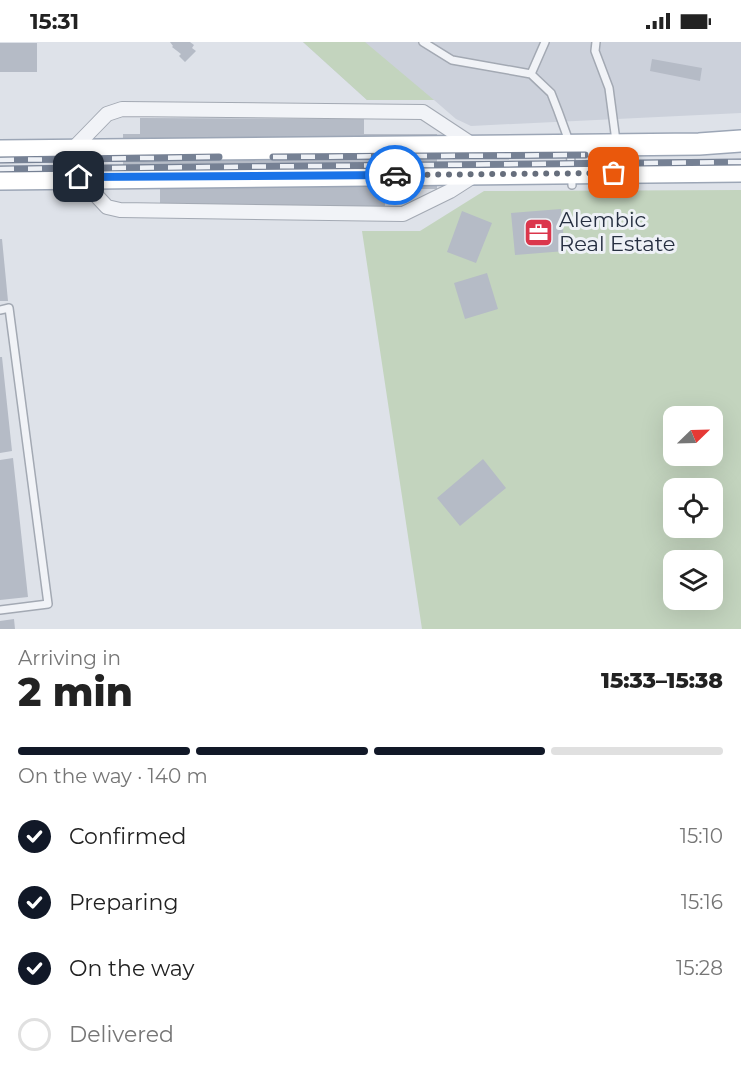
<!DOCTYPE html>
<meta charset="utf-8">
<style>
body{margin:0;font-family:Montserrat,sans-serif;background:#f2f2f2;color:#222;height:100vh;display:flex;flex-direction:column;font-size:22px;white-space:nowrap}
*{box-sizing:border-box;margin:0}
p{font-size:20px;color:#767676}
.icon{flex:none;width:33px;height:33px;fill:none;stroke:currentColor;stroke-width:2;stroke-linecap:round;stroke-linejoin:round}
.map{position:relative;height:587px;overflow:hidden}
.panel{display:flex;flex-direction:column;background:#fff;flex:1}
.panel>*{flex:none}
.needle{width:39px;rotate:67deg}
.tools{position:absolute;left:663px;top:364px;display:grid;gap:12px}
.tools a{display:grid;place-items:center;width:60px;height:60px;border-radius:12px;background:#fff;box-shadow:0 6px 24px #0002;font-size:30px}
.pin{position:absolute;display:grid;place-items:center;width:51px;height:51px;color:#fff;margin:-26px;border-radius:12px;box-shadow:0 3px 9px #0006}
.courier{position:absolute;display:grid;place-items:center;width:60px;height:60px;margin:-30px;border:4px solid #1a73e8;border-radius:50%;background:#fff;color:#222;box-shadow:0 2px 8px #0007}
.overview em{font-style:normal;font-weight:800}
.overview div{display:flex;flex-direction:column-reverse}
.overview{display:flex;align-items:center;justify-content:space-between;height:102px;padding:0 18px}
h1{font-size:39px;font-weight:800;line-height:45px}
.bar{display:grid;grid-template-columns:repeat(4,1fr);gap:9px 6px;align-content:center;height:72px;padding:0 18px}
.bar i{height:8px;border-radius:4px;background:#e0e0e0}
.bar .current{background:#111827}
.bar p{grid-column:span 4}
ol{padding:0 18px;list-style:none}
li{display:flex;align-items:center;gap:18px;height:66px}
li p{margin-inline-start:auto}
li .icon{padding:6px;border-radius:50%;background:#111827;color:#fff;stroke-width:4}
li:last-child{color:#767676}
li i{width:33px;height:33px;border:3px solid #e0e0e0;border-radius:50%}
.status{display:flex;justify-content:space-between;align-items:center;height:42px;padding:0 30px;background:#fff;direction:ltr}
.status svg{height:16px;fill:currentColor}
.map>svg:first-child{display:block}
.built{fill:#ccd1db}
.green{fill:#c3d4be;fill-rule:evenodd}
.building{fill:#b5bbc6}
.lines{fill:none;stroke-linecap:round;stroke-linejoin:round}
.service-casing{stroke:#a3a9b3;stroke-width:10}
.minor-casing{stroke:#a3a9b3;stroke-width:16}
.primary-casing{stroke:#9ca6b6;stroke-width:24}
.service{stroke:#f1f3f7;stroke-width:7}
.minor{stroke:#f1f3f7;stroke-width:14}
.primary{stroke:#fff;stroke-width:21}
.rail-casing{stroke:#768194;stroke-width:7}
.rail{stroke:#eef1f6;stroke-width:4.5;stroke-dasharray:14;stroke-linecap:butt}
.done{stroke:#666e7c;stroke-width:6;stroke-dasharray:0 10.8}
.route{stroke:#1a73e8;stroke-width:8}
.labels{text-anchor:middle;stroke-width:6;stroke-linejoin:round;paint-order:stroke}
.poi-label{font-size:21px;fill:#262f41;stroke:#eef1f6;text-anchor:start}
</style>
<div class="status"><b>15:31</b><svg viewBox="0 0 49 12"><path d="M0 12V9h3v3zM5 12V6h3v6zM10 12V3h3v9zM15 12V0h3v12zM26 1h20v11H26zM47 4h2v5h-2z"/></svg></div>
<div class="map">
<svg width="741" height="587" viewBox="0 0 741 587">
<rect width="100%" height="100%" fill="#dee2e9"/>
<path class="built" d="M303,0H741V71L471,84L456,77L434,58H367Z"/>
<path class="green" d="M303,0H365L434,58H367Z
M741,148V587H422L362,189H420L484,149ZM674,375H712V414H674ZM674,447H712V486H674ZM674,519H712V558H674Z"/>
<path class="building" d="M170,0H190L194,3L192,6L196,9L185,20L179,14L181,12L172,5L173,4Z
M0,1H37V30H0Z
M652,17L702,26L700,39L650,29Z
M140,76L364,77V92H437V147H385V164H160V147H123V92H140Z
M561,167L565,209L515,213L511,171Z
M462,169L492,181L476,221L447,210Z
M0,197H2L8,259H0Z
M487,231L498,267L465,277L454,241Z
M0,315H2L12,409L0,411Z
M13,416L28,555L0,558V418Z
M483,417L506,446L460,484L437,456Z
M14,577L15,587H0V579Z"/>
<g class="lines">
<defs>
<path id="service" d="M423,0L452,18L531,32L551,51L558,69L570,102L572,143
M596,0L595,9L609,46L616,99
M531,32L545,0
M0,268L9,266L48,562L0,568"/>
<path id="minor" d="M72,108L107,72L122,67L423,70L473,103
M79,135L107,165L120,168L403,172L450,149L475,133"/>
<path id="primary" d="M0,109L699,102L741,99
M0,137L741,129"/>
</defs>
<use href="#service" class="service-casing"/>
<use href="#minor" class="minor-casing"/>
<use href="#primary" class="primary-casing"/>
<use href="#service" class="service"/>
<use href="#minor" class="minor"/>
<use href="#primary" class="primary"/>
<defs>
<path id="rail" d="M273,115L585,113
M0,118L219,115
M0,127L741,120"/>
</defs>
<use href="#rail" class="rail-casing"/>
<use href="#rail" class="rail"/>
</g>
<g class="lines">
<path class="done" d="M395,133L614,131"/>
<path class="route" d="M79,135L395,133"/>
</g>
<defs>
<symbol id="office-square" viewBox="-11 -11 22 22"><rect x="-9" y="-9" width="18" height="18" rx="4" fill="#db364c" stroke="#eef1f6"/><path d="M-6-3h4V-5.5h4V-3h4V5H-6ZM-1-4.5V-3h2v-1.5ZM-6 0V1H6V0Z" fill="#fff"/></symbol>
</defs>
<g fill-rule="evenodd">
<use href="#office-square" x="522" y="174" width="33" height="33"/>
</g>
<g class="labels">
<g class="poi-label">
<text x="559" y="185">Alembic<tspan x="559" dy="24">Real Estate</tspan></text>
</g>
</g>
</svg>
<div class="tools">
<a><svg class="needle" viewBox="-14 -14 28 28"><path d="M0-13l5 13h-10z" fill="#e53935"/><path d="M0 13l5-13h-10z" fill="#767676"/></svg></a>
<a><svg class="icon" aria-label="locate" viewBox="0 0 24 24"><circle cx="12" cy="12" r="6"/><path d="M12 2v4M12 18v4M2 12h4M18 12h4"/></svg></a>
<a><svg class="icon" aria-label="layers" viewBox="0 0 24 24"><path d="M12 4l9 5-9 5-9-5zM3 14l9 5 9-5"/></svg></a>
</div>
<div class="pin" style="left:614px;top:131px;background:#ea580c"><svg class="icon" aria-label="bag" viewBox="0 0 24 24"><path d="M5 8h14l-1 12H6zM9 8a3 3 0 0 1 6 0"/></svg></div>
<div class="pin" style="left:79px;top:135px;background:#1f2937"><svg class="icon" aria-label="home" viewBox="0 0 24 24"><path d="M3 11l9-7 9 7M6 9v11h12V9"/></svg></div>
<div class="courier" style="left:395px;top:133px"><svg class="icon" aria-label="car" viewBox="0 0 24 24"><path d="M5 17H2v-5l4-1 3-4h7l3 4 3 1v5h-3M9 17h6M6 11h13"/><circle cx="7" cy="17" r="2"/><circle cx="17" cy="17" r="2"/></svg></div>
</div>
<section class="panel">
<div class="overview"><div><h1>2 min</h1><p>Arriving in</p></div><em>15:33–15:38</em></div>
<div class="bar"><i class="current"></i><i class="current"></i><i class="current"></i><i></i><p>On the way · 140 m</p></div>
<ol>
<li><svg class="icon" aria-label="check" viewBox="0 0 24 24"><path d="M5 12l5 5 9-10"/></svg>Confirmed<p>15:10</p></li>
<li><svg class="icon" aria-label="check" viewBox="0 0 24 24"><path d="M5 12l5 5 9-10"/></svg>Preparing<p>15:16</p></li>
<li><svg class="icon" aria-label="check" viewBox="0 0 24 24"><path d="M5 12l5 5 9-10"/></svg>On the way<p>15:28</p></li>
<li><i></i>Delivered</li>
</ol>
</section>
